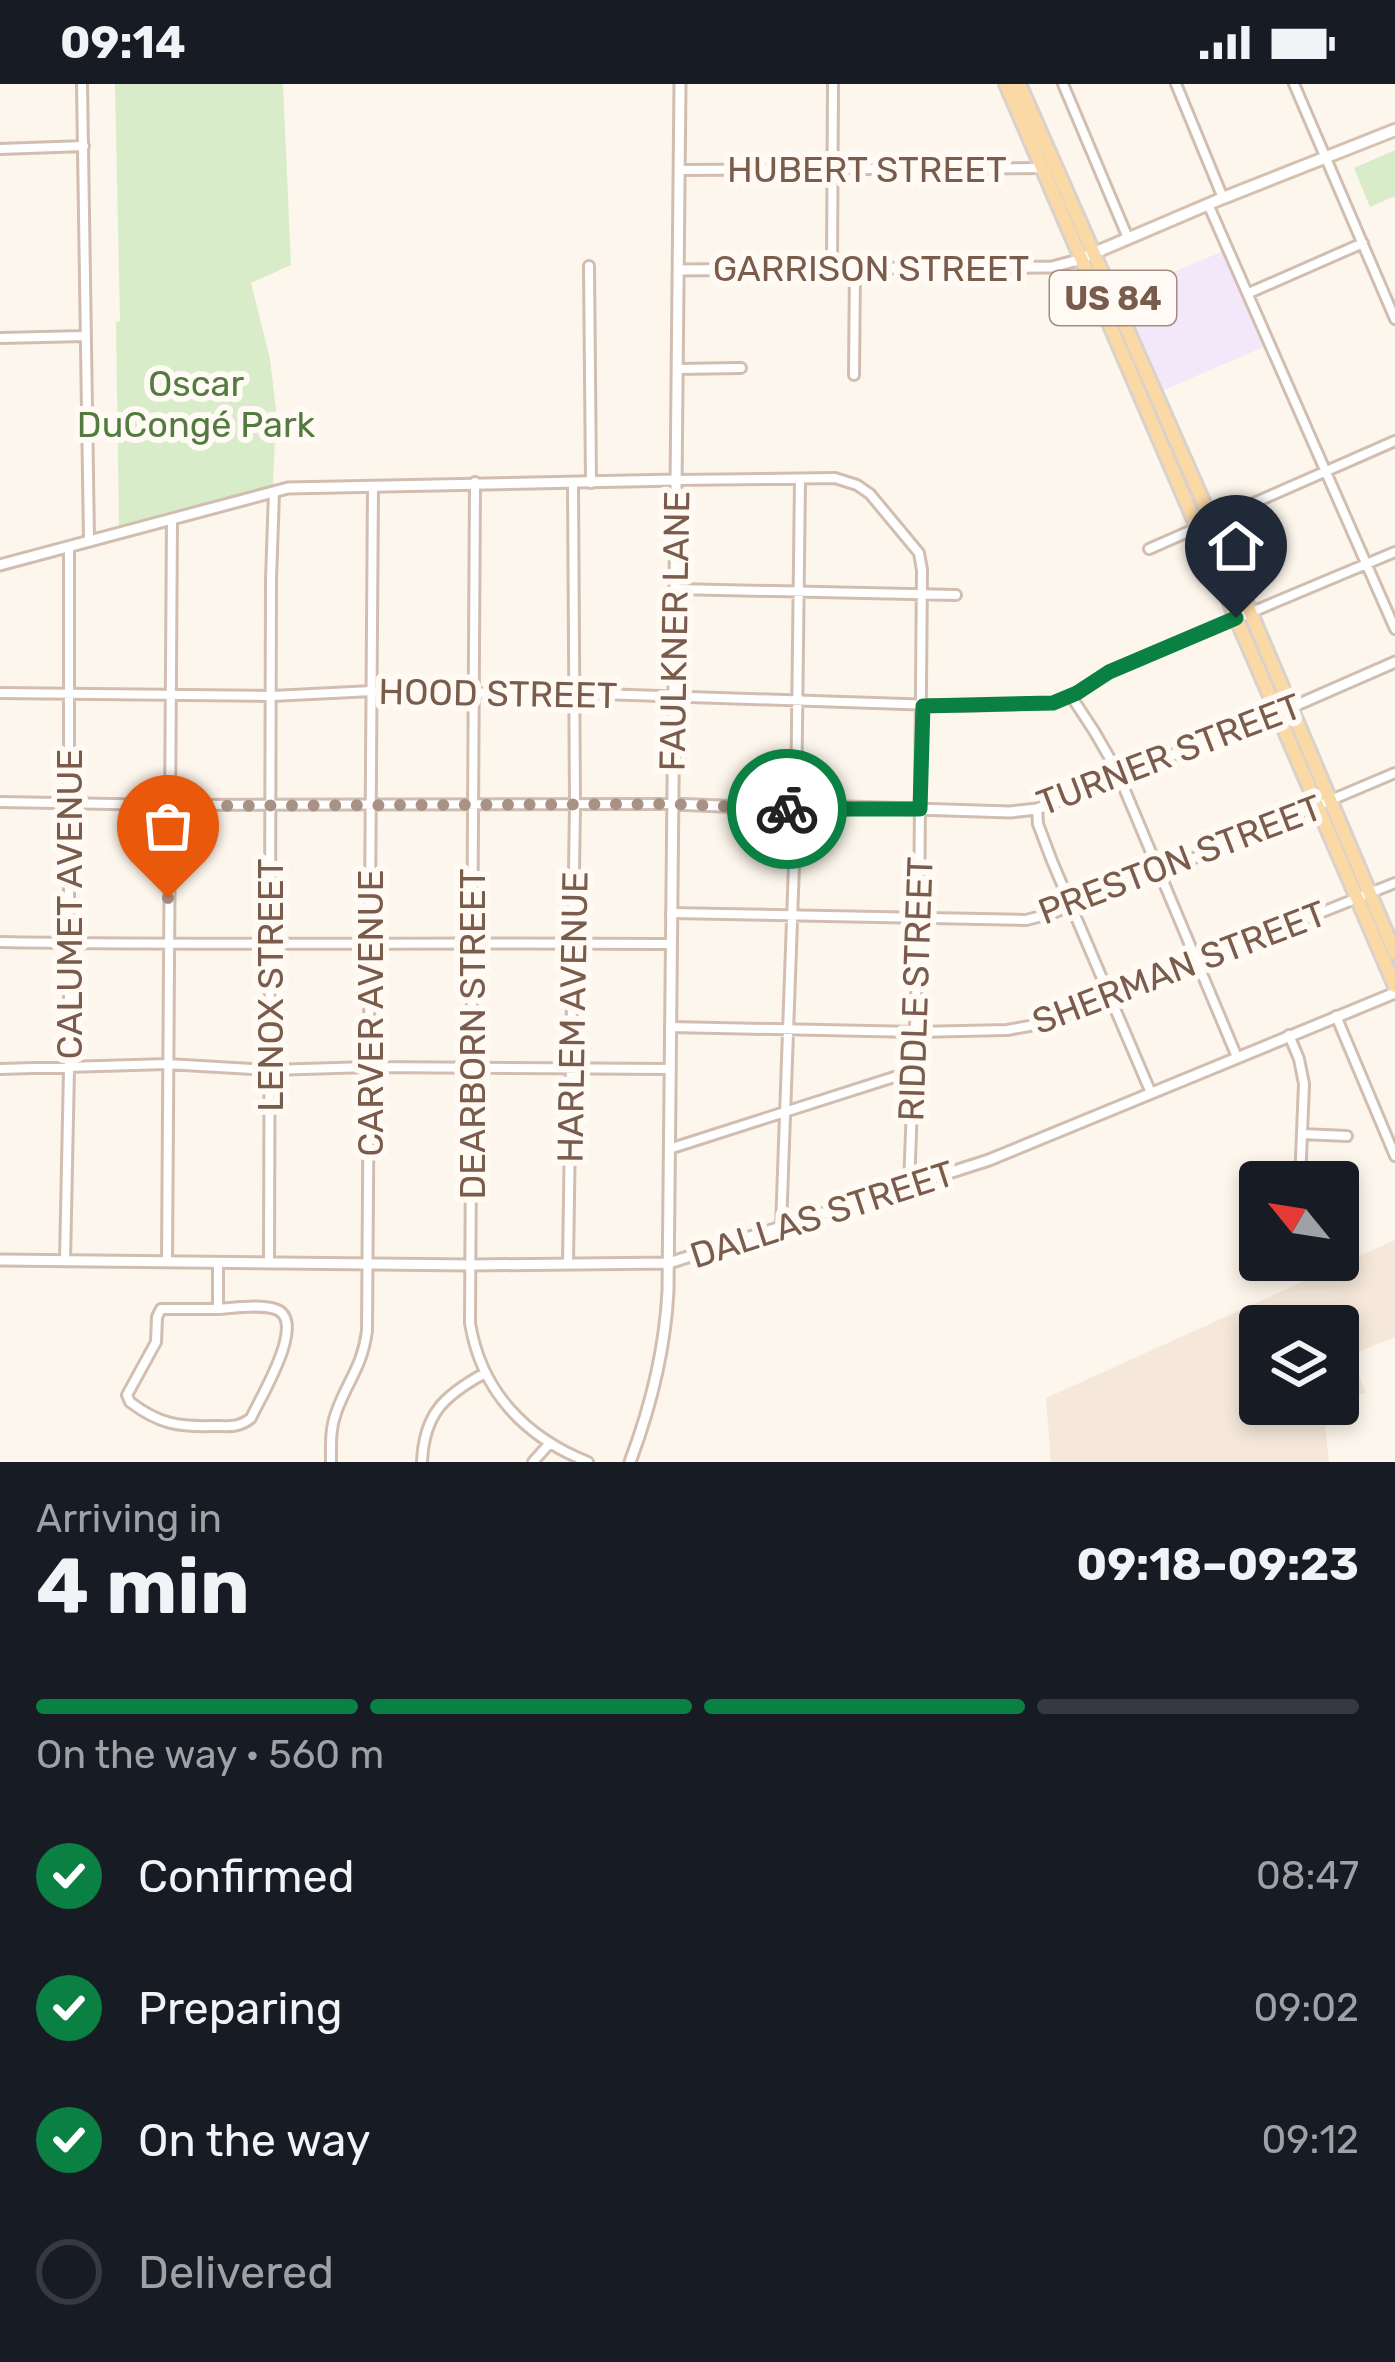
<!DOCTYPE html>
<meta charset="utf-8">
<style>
body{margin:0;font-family:Rubik,sans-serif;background:#20242c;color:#f1f3f6;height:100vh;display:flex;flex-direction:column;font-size:45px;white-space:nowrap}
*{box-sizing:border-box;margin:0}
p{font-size:39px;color:#9ea1a6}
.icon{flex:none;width:66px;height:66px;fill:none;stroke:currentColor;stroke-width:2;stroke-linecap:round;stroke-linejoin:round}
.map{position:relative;height:1378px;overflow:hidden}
.panel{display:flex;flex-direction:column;background:#171b24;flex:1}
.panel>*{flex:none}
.needle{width:78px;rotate:300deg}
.buttons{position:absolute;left:1239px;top:1077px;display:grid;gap:24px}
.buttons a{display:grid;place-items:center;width:120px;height:120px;border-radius:12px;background:#171b24;box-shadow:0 6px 18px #0003;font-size:60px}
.pin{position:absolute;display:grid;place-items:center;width:102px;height:102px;color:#fff;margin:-123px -51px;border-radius:50% 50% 50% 0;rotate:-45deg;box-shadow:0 0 12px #0007}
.pin .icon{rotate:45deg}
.courier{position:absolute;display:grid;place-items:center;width:120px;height:120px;margin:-60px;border:9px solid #0b8043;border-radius:50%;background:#fff;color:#222;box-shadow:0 3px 15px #0007}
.head em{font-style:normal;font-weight:700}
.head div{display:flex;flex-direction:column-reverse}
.head{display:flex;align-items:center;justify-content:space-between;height:204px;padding:0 36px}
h1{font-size:78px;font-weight:700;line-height:90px}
.bar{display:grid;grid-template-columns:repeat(4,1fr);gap:18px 12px;align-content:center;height:144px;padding:0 36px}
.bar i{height:15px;border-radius:9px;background:#363941}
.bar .on{background:#0b8043}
.bar p{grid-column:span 4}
ol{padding:0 36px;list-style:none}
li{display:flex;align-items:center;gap:36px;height:132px}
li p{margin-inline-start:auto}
li .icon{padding:12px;border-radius:50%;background:#0b8043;color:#fff;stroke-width:4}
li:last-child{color:#9ea1a6}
li i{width:66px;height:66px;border:6px solid #363941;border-radius:50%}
.status{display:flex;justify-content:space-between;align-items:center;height:84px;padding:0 60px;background:#171b24;direction:ltr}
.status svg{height:33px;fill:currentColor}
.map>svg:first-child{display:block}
.residential{fill:#f5e8da}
.education{fill:#f3e8fa}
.green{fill:#d8ecc9}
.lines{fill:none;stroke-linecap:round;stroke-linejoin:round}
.minor-casing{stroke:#d1beb0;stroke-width:14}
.tertiary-casing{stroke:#d1beb0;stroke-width:15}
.secondary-casing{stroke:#d6c0b0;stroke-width:16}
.primary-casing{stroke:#dad1cd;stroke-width:18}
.minor{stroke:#fff;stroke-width:8}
.tertiary{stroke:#fff;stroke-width:9}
.secondary{stroke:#fff;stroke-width:10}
.primary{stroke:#fbd9a5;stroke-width:12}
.done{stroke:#a89285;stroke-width:12;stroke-dasharray:0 21.6}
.route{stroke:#0b8043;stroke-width:15}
.labels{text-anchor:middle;stroke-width:12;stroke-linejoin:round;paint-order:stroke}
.shield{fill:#fffaf3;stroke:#a28b7f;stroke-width:3}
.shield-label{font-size:33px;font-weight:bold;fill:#7a5c4d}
.street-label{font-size:36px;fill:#7a5c4d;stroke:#fffaf3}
.park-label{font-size:36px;fill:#537a41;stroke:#fffaf3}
</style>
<div class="status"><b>09:14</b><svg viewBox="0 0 49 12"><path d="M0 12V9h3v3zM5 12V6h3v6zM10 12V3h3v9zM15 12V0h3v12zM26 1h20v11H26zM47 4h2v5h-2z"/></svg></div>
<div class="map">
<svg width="1395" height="1378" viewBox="0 0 1395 1378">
<rect width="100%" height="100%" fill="#fdf6ec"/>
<path class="residential" d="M1395,1156V1253L1350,1271L1366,1309L1338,1315V1242H1260V1320H1323L1329,1378H1051L1046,1314Z"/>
<path class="education" d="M1226,166L1266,262L1159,308L1119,211Z"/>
<path class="green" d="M115,0H283L291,181L251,199L270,275L276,326L273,402L119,442L116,238L120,237Z
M1395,66V112L1370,123L1354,84Z"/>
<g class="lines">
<defs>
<path id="minor" d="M82,0L89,456
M1063,0L1128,154
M1176,0L1223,114
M1294,0L1395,235
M0,65L84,62
M680,86L1041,84
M1208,120L1395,545
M589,182L591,399
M832,184L833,0
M1249,209L1363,159
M0,254L85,252
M678,285L741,284
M854,291L855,184
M676,396L835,394L857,401L870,410L919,469L922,486L919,835L909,1102
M475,398L470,1239C481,1307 525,1353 588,1378
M1149,465L1395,357
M675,505L956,511
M0,609L272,612L372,607L601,610L964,622L1053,619L1071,612L1109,588L1395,468
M1071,612L1094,647L1116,685L1237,973
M0,718L168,721L672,720
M1037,725L1038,740L1052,777L1151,1009
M671,829L1026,836L1050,830L1187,777L1395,689
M0,858C224,862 447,858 671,860
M1336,932L1395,1072
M670,943L916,948L1007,946L1046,939L1199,880L1215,871L1395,799
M1289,951L1299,975L1304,1000L1300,1098
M0,985L167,980L270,986L369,983L670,985
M1302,1050L1347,1052
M669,1065L913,987
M781,1143L796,725L800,395
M65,1177L69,985V463
M167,1178L172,436
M218,1178V1225C235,1224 259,1220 275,1225C309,1235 260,1314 251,1334C239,1344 229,1342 214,1342C178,1343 159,1340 130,1318L127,1311L156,1258L157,1233L161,1225H218
M269,1179L271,496L274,408
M568,1179L575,722L573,399
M331,1378C331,1361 330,1345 336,1329C347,1297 362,1284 367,1247L373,402
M422,1378C424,1329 445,1311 485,1289
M533,1378L549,1360"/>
<path id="tertiary" d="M679,186L1052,183L1082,175
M0,481L288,404L676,396
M672,720L796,725L851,723L1010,728L1037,725L1290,624L1395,578
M0,1176L471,1181L669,1179L989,1076L1395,909
M630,1378C651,1322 665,1267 668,1207L680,0"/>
<path id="secondary" d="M1087,172L1223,114L1395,46"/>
<path id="primary" d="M1006,0L1395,902
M1019,0L1212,438L1395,869"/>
</defs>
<use href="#minor" class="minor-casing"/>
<use href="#tertiary" class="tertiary-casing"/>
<use href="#secondary" class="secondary-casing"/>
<use href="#primary" class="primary-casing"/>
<use href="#minor" class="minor"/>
<use href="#tertiary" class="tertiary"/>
<use href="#secondary" class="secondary"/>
<use href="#primary" class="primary"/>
</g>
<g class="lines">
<path class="done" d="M168,814V722L672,720L787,725"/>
<path class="route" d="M787,725H920L923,622L1053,619L1077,609L1109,588L1236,534"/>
</g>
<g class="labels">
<rect class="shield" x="1050" y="187" width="126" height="54" rx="9"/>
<g class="shield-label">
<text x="1113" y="226">US 84</text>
</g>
<g class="street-label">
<text x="867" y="98">HUBERT STREET</text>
<text x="871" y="197">GARRISON STREET</text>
<text transform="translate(674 547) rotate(-89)" y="13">FAULKNER LANE</text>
<text transform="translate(498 609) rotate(1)" y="13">HOOD STREET</text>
<text transform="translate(1169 670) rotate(-21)" y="13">TURNER STREET</text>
<text transform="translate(1180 775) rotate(-21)" y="13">PRESTON STREET</text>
<text transform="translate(69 820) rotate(-90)" y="13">CALUMET AVENUE</text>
<text transform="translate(1179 883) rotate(-21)" y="13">SHERMAN STREET</text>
<text transform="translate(270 901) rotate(-90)" y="13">LENOX STREET</text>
<text transform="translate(915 905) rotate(-88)" y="13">RIDDLE STREET</text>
<text transform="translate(370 929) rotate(-90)" y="13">CARVER AVENUE</text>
<text transform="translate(572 933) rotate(-89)" y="13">HARLEM AVENUE</text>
<text transform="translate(472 950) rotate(-90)" y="13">DEARBORN STREET</text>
<text transform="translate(822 1130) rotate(-18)" y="13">DALLAS STREET</text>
</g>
<g class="park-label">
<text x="196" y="312">Oscar<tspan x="196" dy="41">DuCongé Park</tspan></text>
</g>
</g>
</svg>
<div class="buttons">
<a><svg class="needle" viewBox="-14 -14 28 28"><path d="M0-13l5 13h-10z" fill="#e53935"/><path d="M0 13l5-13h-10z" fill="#9ea1a6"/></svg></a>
<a><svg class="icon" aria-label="layers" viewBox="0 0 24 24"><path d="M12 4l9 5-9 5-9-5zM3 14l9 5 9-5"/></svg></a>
</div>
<div class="pin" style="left:168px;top:814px;background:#ea580c"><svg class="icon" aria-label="bag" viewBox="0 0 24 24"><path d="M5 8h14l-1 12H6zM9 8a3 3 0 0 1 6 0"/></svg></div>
<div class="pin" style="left:1236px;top:534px;background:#1f2937"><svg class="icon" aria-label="home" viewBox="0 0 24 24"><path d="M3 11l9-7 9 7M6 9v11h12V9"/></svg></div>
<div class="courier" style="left:787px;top:725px"><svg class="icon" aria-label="bike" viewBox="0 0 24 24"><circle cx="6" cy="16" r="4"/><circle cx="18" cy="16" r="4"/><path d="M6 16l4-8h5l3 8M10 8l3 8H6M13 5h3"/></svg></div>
</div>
<section class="panel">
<div class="head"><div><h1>4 min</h1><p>Arriving in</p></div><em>09:18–09:23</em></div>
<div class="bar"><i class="on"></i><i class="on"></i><i class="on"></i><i></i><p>On the way · 560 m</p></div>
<ol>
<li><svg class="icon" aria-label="check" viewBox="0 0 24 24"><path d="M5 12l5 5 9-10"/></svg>Confirmed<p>08:47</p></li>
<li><svg class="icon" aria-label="check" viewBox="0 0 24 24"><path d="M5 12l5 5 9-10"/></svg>Preparing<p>09:02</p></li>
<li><svg class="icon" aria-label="check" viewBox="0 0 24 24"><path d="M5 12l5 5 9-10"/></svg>On the way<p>09:12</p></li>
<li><i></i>Delivered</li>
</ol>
</section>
